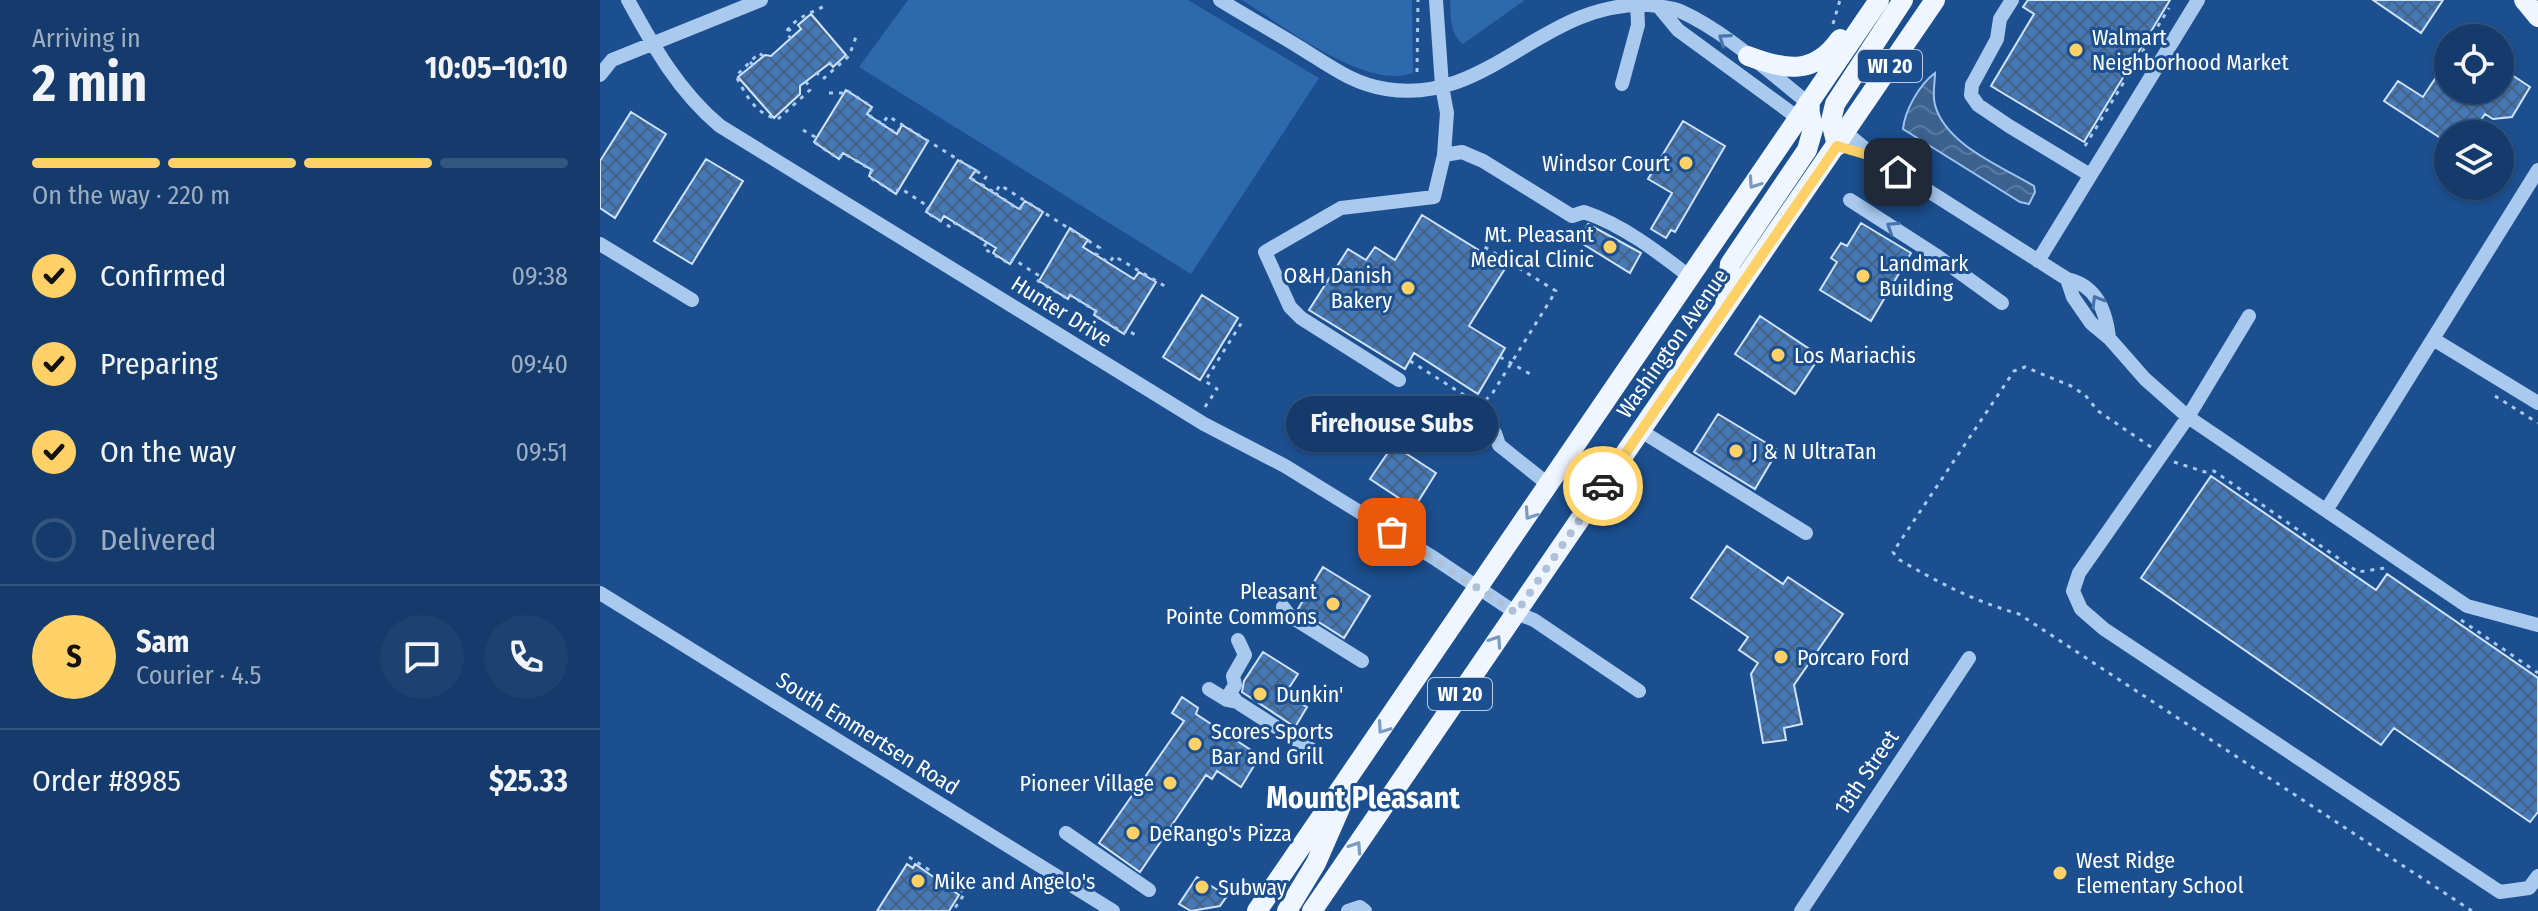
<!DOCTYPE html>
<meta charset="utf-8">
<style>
body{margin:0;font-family:"Fira Sans Condensed",sans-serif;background:#1d4271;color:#f1f3f6;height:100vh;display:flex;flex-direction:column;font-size:30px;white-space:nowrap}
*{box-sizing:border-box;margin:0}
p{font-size:26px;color:#9dadc1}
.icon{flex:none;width:44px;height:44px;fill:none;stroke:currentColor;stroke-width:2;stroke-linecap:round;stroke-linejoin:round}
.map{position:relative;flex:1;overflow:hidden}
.drawer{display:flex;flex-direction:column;background:#143b6b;width:600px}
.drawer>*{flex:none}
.buttons{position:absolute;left:1834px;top:24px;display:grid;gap:16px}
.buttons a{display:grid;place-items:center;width:80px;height:80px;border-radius:50%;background:#143b6b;box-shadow:0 2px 6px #0004,0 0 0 2px #33557e;font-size:40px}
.pin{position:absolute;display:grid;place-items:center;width:68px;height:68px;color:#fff;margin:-34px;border-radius:16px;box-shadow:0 4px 12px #0006}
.courier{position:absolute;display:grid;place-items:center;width:80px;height:80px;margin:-40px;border:6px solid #ffd166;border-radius:50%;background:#fff;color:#222;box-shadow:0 2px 10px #0007}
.bubble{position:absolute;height:56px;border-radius:28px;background:#143b6b;box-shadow:0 2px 6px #0004,0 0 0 2px #33557e;font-size:26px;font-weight:700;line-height:56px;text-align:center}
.head em{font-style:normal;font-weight:700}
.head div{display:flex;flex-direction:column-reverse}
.head{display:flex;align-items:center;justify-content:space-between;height:136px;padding:0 32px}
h1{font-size:52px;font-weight:700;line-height:60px}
.bar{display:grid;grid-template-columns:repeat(4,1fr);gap:12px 8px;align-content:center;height:96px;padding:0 32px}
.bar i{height:10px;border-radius:6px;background:#33557e}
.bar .selected{background:#ffd166}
.bar p{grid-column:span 4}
.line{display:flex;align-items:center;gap:20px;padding:0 32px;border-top:2px solid #33557e}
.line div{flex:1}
.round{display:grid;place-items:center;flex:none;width:84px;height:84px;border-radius:42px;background:#1d4271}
ol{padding:0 32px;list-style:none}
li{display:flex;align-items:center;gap:24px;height:88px}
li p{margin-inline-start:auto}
li .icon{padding:8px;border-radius:50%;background:#ffd166;color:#111;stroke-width:4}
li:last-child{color:#9dadc1}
li i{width:44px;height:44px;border:4px solid #33557e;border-radius:50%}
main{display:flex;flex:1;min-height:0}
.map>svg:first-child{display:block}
.grass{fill:#2e69ad}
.water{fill:url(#water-waves);stroke:#9cc4f0;stroke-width:2}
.building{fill:url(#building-cross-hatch);stroke:#cfe3fa;stroke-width:2}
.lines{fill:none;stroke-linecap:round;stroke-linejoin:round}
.path{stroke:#a9c9ee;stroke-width:3;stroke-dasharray:4 6;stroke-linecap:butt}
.minor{stroke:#a9c9ee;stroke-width:14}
.major{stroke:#f0f6ff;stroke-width:20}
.oneway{stroke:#4674ac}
.oneway2{stroke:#7b9ac1}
.done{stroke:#afc1d8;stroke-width:8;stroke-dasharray:0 14.4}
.route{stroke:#ffd166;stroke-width:10}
.poi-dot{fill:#ffd166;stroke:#1b4f8f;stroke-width:3}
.labels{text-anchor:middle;stroke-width:6;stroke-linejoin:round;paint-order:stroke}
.shield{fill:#1b4f8f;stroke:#bbcadd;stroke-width:2}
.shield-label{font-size:20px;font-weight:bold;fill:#fff}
.poi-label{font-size:22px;fill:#fff;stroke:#1b4f8f;text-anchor:start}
.street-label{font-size:22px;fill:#fff;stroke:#1b4f8f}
.district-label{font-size:30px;font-weight:bold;fill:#fff;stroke:#1b4f8f}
</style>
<main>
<section class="drawer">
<div class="head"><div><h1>2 min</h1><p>Arriving in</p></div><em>10:05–10:10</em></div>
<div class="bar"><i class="selected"></i><i class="selected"></i><i class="selected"></i><i></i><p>On the way · 220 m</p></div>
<ol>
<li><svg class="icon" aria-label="check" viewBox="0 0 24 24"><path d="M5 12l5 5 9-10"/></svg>Confirmed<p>09:38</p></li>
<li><svg class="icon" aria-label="check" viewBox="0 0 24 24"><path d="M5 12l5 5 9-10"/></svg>Preparing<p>09:40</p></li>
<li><svg class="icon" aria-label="check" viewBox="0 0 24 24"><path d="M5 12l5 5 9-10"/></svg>On the way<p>09:51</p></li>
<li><i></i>Delivered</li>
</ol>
<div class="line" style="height:144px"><b class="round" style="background:#ffd166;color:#111">S</b><div><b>Sam</b><p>Courier · 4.5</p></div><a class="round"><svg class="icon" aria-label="chat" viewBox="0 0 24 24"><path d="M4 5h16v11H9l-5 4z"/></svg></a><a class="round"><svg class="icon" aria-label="phone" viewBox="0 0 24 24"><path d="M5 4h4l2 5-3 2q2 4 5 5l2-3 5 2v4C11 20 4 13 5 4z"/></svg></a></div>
<div class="line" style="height:104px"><div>Order #8985</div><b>$25.33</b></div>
</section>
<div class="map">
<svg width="1938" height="911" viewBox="0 0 1938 911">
<defs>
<pattern id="water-waves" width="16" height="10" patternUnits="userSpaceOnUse" patternTransform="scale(2)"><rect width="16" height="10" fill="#3c6290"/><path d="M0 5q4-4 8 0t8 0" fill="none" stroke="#597aa1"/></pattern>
<pattern id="building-cross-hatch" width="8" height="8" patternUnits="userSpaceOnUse" patternTransform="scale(2)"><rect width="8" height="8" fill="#4478b7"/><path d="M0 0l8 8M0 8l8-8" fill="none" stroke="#486282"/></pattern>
</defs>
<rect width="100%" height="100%" fill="#1b4f8f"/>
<path class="grass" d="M308,0H588L719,78L591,274L259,67Z
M642,0H812L813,73C767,91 682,25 642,0Z
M850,0H925L863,44C849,33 851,17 850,0Z"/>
<path class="water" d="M1335,73C1335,83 1332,95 1335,105C1346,145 1401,166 1434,186L1435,192L1429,204L1420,202L1303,129C1305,110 1319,85 1335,73Z"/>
<path class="building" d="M1428,0H1570L1484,142L1391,86L1434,14L1423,7Z
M1773,0H1843L1821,33Z
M211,14L246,55L233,67L230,63L200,86V94L174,118L138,77L165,55L171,56L201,29L198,25Z
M1848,59V90H1900V67L1930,87L1912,117L1893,119L1885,114L1871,134H1848V143L1784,101L1798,81L1823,97Z
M246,90L272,107L267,114L297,134L302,125L328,141L296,194L269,176L272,170L243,153L239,159L214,142Z
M31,112L66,134L15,218L0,208V161Z
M1083,121L1125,146L1075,232L1071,230L1066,238L1051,229L1072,193L1048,179Z
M106,159L143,181L92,264L54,241Z
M358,160L376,170L370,178L419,209L425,201L443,212L410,264L393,253L396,248L344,216L341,221L326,212Z
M822,215L906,267L869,326L905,348L878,394L814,353L805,369L709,310L748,249L766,260L775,247L795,260Z
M1261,223L1311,253L1271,321L1220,290L1237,262L1231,258L1241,243L1247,246Z
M988,224L1041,253L1030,273L978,241Z
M470,228L488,240L483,247L534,279L539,272L556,282L524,334L494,315L496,311L470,295L468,299L439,281Z
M602,295L638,318L600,380L563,357Z
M1160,316L1220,356L1195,394L1135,354Z
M1118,414L1178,450L1155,489L1094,452Z
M793,445L836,473L814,508L770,479Z
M1611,476L1776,590L1787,574L1938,678V812L1930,822L1794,728L1781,745L1541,578Z
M1127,546L1183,584L1188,577L1243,614L1194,685L1202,724L1184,728L1186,740L1163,743L1151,674L1158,663L1139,650L1148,637L1091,598Z
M723,567L770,596L744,638L698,609Z
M663,652L698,674L685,694L707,707L695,727L642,692L644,681Z
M582,697L598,708L596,714L660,756L641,787L617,771L612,779L606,775L540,872L499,843L584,721L572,713Z
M307,864L313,868L315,864L359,895L349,911H277Z
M597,877L627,896L620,906L591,911L579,904Z"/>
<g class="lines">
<path class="path" d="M1233,24L1240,0
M188,28L194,35
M191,39L186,32C198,15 211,14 228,4
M163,56L159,53L136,76C145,94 156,115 178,119L210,90L211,88L206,82
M150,62L157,69
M229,62L234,69
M216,72L223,79L249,56L256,37
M817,72L818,0
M229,93H242L246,90L272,107L267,114L282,124L288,116L386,177L381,184L395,193L400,185L500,248L496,254L509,263L514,256L568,288
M282,124L297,134L302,125
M203,130L215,137L214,142L239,159L243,153L272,170L269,175L271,178L295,193L300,188L329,207L326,212L352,228L355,223L387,242L383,248L410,264L413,259L441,277L438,281L468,299L470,295L496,311L494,315L524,333L527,330L539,337
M1485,146L1569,8
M375,171L370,178L381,184
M395,193L419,210L425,201
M900,357L932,375
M810,361L880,405L892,394L956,291L883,246
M1895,396L1938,423
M605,407L617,389L605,381L642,322
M1551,447L1498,411L1485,395L1471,386L1425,367L1414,371L1293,552L1298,559C1339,583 1374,601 1419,614L1872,911
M1574,462L1605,472L1614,471L1758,572L1785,568
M1861,620L1938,673
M309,857L365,893L353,911"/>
<path class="minor" d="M28,0C53,46 79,92 120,126L604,424L685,466L834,558L916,613L934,620L1039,691
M620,0C646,16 673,31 699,47C727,64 752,84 786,89C890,106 942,0 1050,5C1059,7 1071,7 1080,11C1127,32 1172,75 1213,107
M1412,0L1400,19L1397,39L1372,85L1371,95L1378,105L1409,126L1490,175
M1059,7L1078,30L1205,123
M0,75L12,60L161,0
M1022,84L1038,25L1037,0
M1239,127L1275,157L1467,279C1496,285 1506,310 1509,338
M844,155L862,152L883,161L972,216L984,212C1023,225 1058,252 1090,277
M1250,200L1337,256L1402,303
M0,244L92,300
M1438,261L1598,0
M1467,279L1473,297L1491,323L1509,338L1545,379L1588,417L1867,606L1938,625
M1649,316L1588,417L1479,573L1473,591L1481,609L1504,629L1900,892L1929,888L1938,876
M1833,339L1938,403
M799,380L701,318L690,307L665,252L741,208L834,197L844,155L847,113L842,86L836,0
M1041,431L1206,533
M895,433L899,445L949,485
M1727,509L1938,170
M0,593L513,911
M683,607L690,616L762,661
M638,640L645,655L633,676L635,685L630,693L637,702L712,750
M609,689L627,700L637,702
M466,833L549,890
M748,911L760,907L765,911
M1201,911L1369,658"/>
<path class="major" d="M1924,0L1938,17
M1148,56C1185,70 1214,76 1240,39
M1237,146L1231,121L1235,104L1303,0
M1125,306L1130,264L1207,150L1213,129L1208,103
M657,911L1279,0
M687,911L716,863L744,799
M712,911L1335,0"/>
</g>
<defs><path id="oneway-chevron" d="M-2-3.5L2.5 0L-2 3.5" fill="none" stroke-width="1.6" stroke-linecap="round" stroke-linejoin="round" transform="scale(2)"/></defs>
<g class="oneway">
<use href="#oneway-chevron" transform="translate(1124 39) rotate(-145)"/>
<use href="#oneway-chevron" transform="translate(1292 227) rotate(-147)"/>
<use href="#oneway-chevron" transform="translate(1497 301) rotate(-121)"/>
</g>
<g class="oneway2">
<use href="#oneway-chevron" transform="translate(1154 183) rotate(124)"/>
<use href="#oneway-chevron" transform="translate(930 514) rotate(124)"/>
<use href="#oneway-chevron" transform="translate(896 641) rotate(-56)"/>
<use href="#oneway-chevron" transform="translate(783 728) rotate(125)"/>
<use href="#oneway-chevron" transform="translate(756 847) rotate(-56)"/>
</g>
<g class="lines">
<path class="done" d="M792,532L916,613L1003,486"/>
<path class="route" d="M1003,486L1237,146L1275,157L1298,172"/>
</g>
<g class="poi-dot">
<circle cx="1476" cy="50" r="8"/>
<circle cx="1086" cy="163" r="8"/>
<circle cx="1010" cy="247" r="8"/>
<circle cx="1263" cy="276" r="8"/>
<circle cx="808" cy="288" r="8"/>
<circle cx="1178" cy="355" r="8"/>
<circle cx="1136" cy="451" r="8"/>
<circle cx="733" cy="604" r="8"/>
<circle cx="1181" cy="657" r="8"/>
<circle cx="660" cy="694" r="8"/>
<circle cx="595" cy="744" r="8"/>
<circle cx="570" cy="783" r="8"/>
<circle cx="533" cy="833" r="8"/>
<circle cx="1460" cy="873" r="8"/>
<circle cx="318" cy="881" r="8"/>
<circle cx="602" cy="887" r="8"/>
</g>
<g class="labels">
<g class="shield">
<rect x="1258" y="50" width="64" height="32" rx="6"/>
<rect x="828" y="678" width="64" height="32" rx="6"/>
</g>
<g class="shield-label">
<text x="1290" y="73">WI 20</text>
<text x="860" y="701">WI 20</text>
</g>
<g class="poi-label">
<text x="1492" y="45">Walmart<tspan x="1492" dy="25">Neighborhood Market</tspan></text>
<text x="1070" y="171" text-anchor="end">Windsor Court</text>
<text x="994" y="242" text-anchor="end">Mt. Pleasant<tspan x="994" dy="25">Medical Clinic</tspan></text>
<text x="1279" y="271">Landmark<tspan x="1279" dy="25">Building</tspan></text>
<text x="792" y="283" text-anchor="end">O&amp;H Danish<tspan x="792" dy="25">Bakery</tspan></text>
<text x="1194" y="363">Los Mariachis</text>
<text x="1152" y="459">J &amp; N UltraTan</text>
<text x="717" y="599" text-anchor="end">Pleasant<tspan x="717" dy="25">Pointe Commons</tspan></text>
<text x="1197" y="665">Porcaro Ford</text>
<text x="676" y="702">Dunkin'</text>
<text x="611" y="739">Scores Sports<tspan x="611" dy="25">Bar and Grill</tspan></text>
<text x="554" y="791" text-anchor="end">Pioneer Village</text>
<text x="549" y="841">DeRango's Pizza</text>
<text x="1476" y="868">West Ridge<tspan x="1476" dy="25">Elementary School</tspan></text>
<text x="334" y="889">Mike and Angelo's</text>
<text x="618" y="895">Subway</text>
</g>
<g class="street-label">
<text transform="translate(462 311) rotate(32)" y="8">Hunter Drive</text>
<text transform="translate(1072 343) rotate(-55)" y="8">Washington Avenue</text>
<text transform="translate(268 733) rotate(32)" y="8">South Emmertsen Road</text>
<text transform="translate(1266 772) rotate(-56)" y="8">13th Street</text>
</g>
<g class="district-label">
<text x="763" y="808">Mount Pleasant</text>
</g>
</g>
</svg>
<div class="buttons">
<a><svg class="icon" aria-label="locate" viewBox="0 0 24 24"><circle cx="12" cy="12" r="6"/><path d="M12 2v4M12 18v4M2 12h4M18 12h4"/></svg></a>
<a><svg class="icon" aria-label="layers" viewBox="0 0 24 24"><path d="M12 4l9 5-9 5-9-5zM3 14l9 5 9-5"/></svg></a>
</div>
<div class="pin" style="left:792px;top:532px;background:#ea580c"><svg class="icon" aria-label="bag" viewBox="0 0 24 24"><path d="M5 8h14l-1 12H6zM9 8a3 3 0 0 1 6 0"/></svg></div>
<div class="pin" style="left:1298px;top:172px;background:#1f2937"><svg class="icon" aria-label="home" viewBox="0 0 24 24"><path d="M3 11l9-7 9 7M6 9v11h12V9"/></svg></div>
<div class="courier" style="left:1003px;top:486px"><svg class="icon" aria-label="car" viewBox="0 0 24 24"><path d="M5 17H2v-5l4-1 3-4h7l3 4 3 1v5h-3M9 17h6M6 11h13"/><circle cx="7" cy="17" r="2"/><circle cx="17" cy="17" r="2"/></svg></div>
<div class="bubble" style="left:686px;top:396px;width:212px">Firehouse Subs</div>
</div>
</main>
